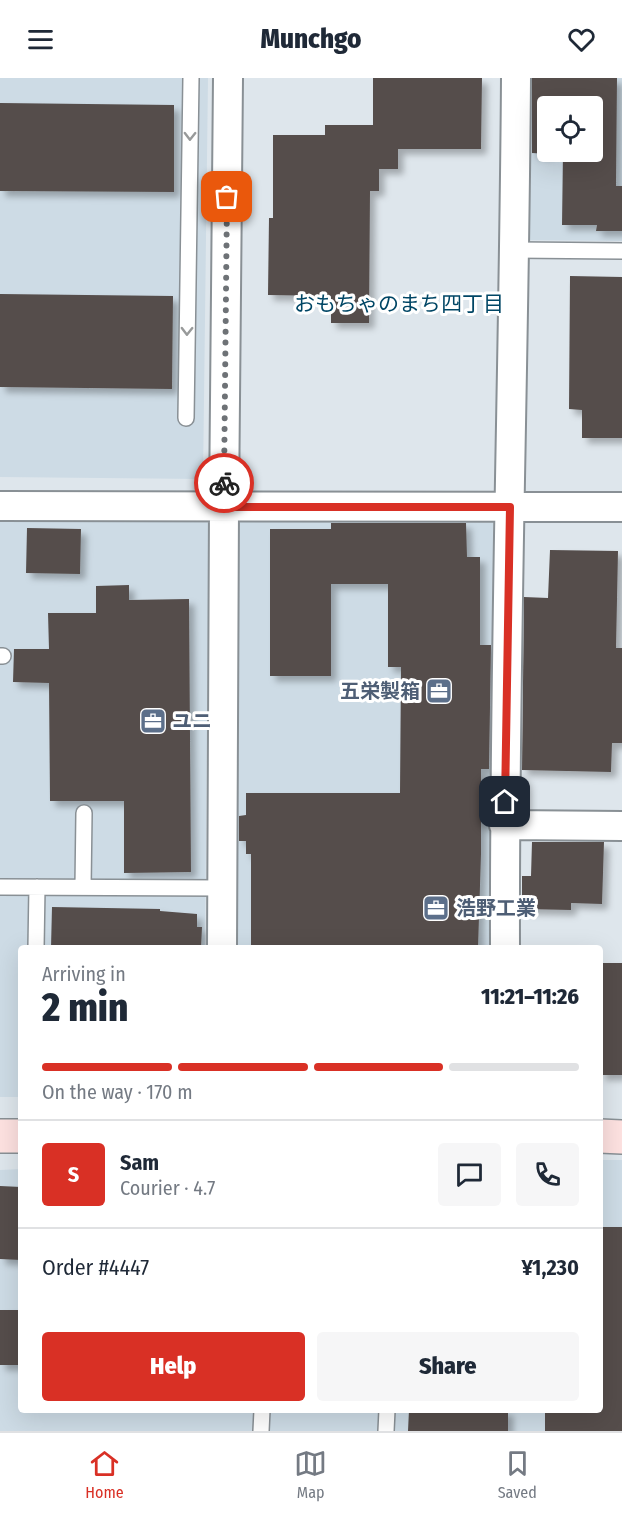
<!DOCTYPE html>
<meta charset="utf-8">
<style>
body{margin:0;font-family:"Fira Sans Condensed","Noto Sans JP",sans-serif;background:#f6f6f7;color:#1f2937;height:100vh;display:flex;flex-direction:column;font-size:22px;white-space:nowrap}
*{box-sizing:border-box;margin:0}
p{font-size:20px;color:#747a83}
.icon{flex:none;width:33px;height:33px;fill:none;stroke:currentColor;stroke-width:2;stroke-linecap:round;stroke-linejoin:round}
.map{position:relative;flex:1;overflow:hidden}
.details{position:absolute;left:18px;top:867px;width:585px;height:468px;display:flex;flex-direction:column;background:#fff;border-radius:6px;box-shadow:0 6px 24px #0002}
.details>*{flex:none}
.buttons{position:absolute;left:537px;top:18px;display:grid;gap:12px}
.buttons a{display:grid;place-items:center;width:66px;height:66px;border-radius:6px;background:#fff;box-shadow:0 6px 24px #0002;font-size:30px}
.pin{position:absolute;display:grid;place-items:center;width:51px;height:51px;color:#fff;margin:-26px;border-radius:12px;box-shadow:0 3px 9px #0006}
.courier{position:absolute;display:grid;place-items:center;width:60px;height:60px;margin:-30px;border:4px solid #d93025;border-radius:50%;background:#fff;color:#222;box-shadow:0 2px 8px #0007}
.summary em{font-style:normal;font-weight:800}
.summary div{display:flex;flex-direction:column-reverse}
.summary{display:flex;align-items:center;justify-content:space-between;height:102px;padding:0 24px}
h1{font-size:39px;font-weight:800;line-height:45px}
.bar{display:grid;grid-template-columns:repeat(4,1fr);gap:9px 6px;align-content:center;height:72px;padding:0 24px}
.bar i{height:8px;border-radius:4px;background:#e0e1e3}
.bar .on{background:#d93025}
.bar p{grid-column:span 4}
.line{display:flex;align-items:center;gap:15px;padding:0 24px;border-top:2px solid #e0e1e3}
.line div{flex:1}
.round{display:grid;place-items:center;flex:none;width:63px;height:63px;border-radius:6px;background:#f6f6f7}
.action{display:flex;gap:12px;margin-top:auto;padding:12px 24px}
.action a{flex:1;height:69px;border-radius:6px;background:#d93025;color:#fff;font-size:24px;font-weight:800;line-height:69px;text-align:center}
.action a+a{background:#f6f6f7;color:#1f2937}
header{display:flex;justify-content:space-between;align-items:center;height:78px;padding:0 24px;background:#fff;font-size:27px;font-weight:800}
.tabs{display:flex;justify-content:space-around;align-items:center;height:84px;border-top:2px solid #e0e1e3;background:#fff;font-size:16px;color:#747a83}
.tabs a{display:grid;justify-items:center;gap:3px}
.tabs .on{color:#d93025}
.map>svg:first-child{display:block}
.built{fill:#cddbe5;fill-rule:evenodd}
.building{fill:#554d4b;filter:url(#shadow)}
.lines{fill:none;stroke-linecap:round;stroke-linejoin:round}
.lane-casing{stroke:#899095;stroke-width:18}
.street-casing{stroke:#899095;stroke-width:32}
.secondary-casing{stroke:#899095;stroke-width:36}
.lane{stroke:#fff;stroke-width:15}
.street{stroke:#fff;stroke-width:28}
.secondary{stroke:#fde1e0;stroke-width:33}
.oneway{stroke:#989a9a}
.done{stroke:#6e7276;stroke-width:6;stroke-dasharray:0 10.8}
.route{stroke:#d93025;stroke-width:8}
.labels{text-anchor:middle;stroke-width:6;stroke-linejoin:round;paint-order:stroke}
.service-label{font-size:20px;font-weight:bold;fill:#4e5e75;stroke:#fff;text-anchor:start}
.neighbourhood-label{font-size:21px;fill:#004665;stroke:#fff}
</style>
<header><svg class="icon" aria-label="menu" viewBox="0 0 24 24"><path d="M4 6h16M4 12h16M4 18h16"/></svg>Munchgo<svg class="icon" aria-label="heart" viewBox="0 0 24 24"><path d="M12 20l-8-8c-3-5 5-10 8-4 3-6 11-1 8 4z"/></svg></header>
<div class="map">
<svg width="622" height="1353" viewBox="0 0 622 1353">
<defs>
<filter id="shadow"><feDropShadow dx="5.5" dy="5.5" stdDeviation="3" flood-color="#0004"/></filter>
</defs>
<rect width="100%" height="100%" fill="#dee6ec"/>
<path class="built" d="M0,0H208L203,401L0,399Z
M523,0H622V163L522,162ZM548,28H592V74H548Z
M239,438L493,439L491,870H237Z
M0,441L209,443L205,870H21V1019H0Z
M600,1082H622V1353H0V1092L21,1091V1332H600Z"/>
<path class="building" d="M373,0H482L481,71H398V91H379V113H370L369,245H331V218L268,217L269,140H273V57H325V47H373Z
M532,0H617L616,108H622V153H596L597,147H562L563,74H592V28H548V76L532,75Z
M0,25L174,27V114L0,113Z
M570,198L622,199V360H582V332L569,331Z
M0,216L173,218L172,311L0,309Z
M331,445H466L467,479H480V567H491L489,691H481V776L478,870H251V776H246V763H239V738L246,737V715H400L401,589H388V506H331V598H270V451H331Z
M27,450L81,451L80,496L26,495Z
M550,472L618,473L616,570H622V665H612L611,694L522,692L524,519L548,520Z
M129,507V522L189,521L191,794L124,795V723H50L49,605L13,604L14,571H49L48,535H96V508Z
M532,764H604L602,826L571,825V832L526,831L525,825H522V798H531Z
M52,829L160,831V833L197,836V849H202L201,870H51Z
M600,885H622V997H600Z
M0,1108L21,1109V1182L0,1181Z
M600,1149H622V1353H545V1332H600Z
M0,1232H21V1287H0Z
M409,1332H508V1353H408Z"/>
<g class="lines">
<defs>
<path id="lane" d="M515,172L622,173
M186,340L191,0
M0,578H3
M0,809L222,810
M83,809L84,735
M36,870L37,809
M261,1353L262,1332
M386,1353L387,1332"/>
<path id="street" d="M0,428L622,429
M504,747L622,748
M222,870L224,429L228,0
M505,870C504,580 514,290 516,0"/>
<path id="secondary" d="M0,1058H21
M600,1058L622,1059"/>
</defs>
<use href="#lane" class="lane-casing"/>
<use href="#street" class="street-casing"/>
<use href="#secondary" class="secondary-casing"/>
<use href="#lane" class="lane"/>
<use href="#street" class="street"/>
<use href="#secondary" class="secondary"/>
</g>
<defs><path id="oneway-chevron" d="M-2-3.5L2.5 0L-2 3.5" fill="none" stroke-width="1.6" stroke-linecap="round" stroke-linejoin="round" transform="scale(1.5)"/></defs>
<g class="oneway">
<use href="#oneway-chevron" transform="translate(190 58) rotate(91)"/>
<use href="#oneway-chevron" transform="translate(187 253) rotate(91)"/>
</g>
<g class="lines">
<path class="done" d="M224,405L227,119"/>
<path class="route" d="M224,405V429H510L505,724"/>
</g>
<defs>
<symbol id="office-square" viewBox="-11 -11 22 22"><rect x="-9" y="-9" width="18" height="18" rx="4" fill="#5c6f8a" stroke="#fff"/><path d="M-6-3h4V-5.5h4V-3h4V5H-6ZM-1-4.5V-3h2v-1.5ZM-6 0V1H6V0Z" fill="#fff"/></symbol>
</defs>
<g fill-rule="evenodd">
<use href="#office-square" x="424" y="598" width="30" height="30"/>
<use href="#office-square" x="138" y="628" width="30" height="30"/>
<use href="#office-square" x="421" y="815" width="30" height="30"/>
</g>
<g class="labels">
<g class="service-label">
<text x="420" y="620" text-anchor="end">五栄製箱</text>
<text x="172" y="650">ユニ</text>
<text x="456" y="837">浩野工業</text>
</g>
<g class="neighbourhood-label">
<text x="399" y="233">おもちゃのまち四丁目</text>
</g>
</g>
</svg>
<div class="buttons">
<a><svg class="icon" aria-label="locate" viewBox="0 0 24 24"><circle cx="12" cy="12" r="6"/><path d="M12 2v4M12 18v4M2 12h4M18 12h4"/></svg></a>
</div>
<div class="pin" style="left:227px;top:119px;background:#ea580c"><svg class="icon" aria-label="bag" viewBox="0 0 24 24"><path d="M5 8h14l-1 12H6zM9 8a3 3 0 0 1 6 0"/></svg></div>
<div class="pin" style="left:505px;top:724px;background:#1f2937"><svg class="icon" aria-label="home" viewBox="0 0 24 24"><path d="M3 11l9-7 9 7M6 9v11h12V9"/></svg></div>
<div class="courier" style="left:224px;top:405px"><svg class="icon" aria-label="bike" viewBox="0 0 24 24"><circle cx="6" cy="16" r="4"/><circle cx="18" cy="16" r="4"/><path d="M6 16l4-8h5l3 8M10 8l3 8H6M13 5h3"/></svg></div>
<section class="details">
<div class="summary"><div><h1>2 min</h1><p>Arriving in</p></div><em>11:21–11:26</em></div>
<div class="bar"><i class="on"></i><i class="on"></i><i class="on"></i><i></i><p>On the way · 170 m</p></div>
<div class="line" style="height:108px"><b class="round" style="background:#d93025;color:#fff">S</b><div><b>Sam</b><p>Courier · 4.7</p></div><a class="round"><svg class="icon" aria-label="chat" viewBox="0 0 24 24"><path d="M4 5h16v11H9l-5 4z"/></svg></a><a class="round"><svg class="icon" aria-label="phone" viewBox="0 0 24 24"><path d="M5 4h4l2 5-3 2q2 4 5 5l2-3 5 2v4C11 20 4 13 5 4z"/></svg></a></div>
<div class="line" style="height:78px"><div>Order #4447</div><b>¥1,230</b></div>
<div class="action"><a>Help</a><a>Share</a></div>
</section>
</div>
<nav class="tabs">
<a class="on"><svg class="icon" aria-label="home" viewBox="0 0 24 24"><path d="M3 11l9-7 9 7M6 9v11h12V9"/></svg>Home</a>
<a><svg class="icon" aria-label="map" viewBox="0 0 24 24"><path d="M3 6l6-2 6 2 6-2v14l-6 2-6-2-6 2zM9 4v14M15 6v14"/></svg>Map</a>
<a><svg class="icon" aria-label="saved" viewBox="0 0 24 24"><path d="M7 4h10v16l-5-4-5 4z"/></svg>Saved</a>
</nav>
